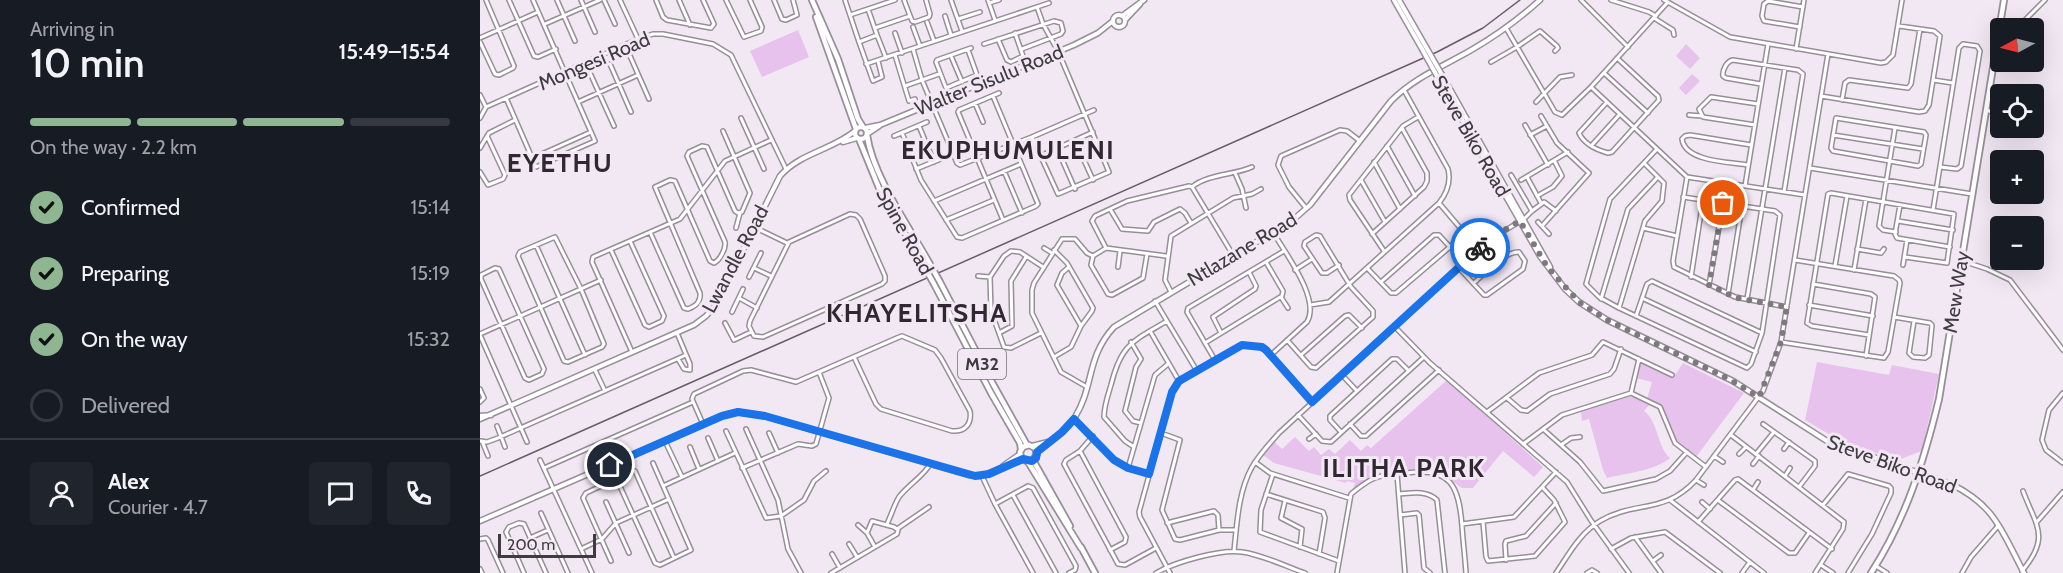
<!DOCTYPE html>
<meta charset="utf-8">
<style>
body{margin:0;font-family:Cabin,sans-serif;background:#20242c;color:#f1f3f6;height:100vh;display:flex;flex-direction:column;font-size:22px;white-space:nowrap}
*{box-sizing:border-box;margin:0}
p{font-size:20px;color:#9ea1a6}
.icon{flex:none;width:33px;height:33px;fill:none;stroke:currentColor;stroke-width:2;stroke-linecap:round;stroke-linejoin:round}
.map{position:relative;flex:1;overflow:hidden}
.details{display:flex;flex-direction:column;background:#171b24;width:480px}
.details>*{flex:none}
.needle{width:39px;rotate:263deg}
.controls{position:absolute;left:1510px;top:18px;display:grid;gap:12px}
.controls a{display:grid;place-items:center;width:54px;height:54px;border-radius:6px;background:#171b24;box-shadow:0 6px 24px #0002;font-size:30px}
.scale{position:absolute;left:18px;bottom:15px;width:98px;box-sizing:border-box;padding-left:6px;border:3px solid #3f3b40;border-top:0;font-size:16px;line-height:21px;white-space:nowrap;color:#3f3b40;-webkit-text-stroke:4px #f2e8f4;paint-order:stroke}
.pin{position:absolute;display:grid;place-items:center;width:51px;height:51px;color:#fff;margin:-26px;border:3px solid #fff;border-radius:50%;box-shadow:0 2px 6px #0007}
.courier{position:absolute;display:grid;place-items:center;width:60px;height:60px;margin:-30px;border:4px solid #1a73e8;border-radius:50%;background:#fff;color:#222;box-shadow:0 2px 8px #0007}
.head em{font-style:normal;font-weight:600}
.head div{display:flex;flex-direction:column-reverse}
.head{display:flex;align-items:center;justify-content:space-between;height:102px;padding:0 30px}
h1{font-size:39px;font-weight:600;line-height:45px}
.bar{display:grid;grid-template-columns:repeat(4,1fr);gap:9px 6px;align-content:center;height:72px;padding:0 30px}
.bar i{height:8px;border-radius:4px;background:#363941}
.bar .active{background:#8eb690}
.bar p{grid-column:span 4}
.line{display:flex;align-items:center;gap:15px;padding:0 30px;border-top:2px solid #363941}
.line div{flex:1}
.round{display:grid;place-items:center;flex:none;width:63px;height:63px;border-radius:6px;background:#20242c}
ol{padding:0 30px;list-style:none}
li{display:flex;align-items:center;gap:18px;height:66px}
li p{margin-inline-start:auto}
li .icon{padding:6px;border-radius:50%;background:#8eb690;color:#111;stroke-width:4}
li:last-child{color:#9ea1a6}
li i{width:33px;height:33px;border:3px solid #363941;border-radius:50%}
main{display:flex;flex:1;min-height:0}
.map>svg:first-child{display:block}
.green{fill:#e7c2ec}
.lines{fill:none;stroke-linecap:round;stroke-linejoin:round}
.minor-casing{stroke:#988e99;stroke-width:6}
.tertiary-casing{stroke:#988e99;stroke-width:7}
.primary-casing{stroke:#988e99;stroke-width:8}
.minor{stroke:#fff;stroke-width:3}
.tertiary{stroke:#fff;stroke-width:4}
.primary{stroke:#fff;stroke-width:4.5}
.rail{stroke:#635e64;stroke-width:1.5}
.tertiary-bridge-casing{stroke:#988e99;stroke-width:7;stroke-linecap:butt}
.primary-bridge-casing{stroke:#988e99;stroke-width:8;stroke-linecap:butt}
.tertiary-bridge{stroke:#fff;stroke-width:4}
.primary-bridge{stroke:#fff;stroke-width:4.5}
.done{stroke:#7e787f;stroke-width:6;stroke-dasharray:0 10.8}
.route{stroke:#1a73e8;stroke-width:8}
.labels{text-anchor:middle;stroke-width:6;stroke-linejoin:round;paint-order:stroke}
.shield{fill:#f2e8f4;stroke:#756f76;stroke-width:1.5}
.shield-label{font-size:18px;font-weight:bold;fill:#3f3b40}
.street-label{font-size:20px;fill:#3f3b40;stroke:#f2e8f4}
.district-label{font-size:26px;font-weight:bold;letter-spacing:1.5px;fill:#302831;stroke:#f2e8f4}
</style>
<main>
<section class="details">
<div class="head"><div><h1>10 min</h1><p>Arriving in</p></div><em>15:49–15:54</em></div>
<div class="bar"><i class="active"></i><i class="active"></i><i class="active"></i><i></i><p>On the way · 2.2 km</p></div>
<ol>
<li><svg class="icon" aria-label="check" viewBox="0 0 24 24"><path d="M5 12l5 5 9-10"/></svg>Confirmed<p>15:14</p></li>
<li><svg class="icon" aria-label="check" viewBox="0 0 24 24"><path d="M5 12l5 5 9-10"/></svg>Preparing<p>15:19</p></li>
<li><svg class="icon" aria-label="check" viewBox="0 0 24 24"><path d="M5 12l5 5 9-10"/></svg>On the way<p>15:32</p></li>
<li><i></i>Delivered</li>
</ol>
<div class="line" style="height:108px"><a class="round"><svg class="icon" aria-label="person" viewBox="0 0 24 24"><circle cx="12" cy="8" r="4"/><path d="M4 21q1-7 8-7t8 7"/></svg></a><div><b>Alex</b><p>Courier · 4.7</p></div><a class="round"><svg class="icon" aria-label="chat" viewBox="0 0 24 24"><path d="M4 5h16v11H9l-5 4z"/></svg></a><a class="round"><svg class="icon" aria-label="phone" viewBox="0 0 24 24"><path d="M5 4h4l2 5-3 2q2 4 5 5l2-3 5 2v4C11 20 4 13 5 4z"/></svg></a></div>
</section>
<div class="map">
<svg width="1583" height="573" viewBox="0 0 1583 573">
<rect width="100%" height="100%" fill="#f2e8f4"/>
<path class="green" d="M318,30L329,57L282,77L270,51Z
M1206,44L1220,58L1210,69L1196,56Z
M1212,74L1220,81L1206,95L1199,88Z
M1164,360L1195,375L1203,363L1264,393L1216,457L1195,440L1181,405L1167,399L1172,382L1156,378L1160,364Z
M1337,362L1409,375L1412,365L1459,374L1442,451L1418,460L1376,447L1347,433L1325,420Z
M967,380L1063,467L1054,477L1023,451L993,488H982L958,471L947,469L894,473L873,489L875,483L867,481L866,483L794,463L783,455L795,442L802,449L815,437L829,451L834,447L841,455L849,449L855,454L870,440L881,451L887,445L891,448Z
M1148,397H1154L1170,404L1164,411C1179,422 1176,445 1190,458C1174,471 1147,473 1127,478L1123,470L1109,419L1102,421L1101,412Z"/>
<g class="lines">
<defs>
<path id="minor" d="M29,0L54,56L58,57L76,49
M77,0L95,41
M101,0L115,32
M124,0L135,24
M140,0L158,39
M176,0L183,17L187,20L231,28L234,24L223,0
M199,0L210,25
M246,0L264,37L281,31L282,27L270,0
M294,0L302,19L306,20L317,15L313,0
M365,0L379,42L397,35L388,9
M424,0L432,21L435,22L449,17L450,14L446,0
M471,0L482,31
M508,0L515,20
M1101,0L1148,47
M1131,0L1169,12L1176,16
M1184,0L1250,37L1401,63L1406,62L1413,55L1422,0
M509,3L519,0
M370,15L415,0
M465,16L471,35
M1174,18L1193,30L1194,35
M478,19L500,12
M447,22L454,41
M65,24L120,0
M433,27L440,46
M1320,27L1284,21L1282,16L1284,4L1288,1L1323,7
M395,28L430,16
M1026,28L1075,112L1082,115L1111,87L1188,2
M1537,28L1565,0
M415,33L422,53
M397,35L406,58
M0,38L58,12
M518,39L527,60L531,62L543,56L535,33
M0,42L15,74L19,75L33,68L34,66L6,0
M379,42L393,81L402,77L398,61
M504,44L574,21L581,23L583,31L581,34L542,49
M433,49L442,80L477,163L480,165L552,137L614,110
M1316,49L1324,0
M488,50L497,75L466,88L456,62L457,60L491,48
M415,55L429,101L435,99
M150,56L169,99
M471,56L482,82
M1011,62L1037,47L1060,31L1077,46L1078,48L1075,51
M130,64L151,112
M386,64L569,3
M110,73L134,126
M1124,73L1168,113
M1453,80L1473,83
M1281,84L1246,78L1243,76C1242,70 1247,61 1253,60L1318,70L1323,74L1304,192
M425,86L459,74
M1111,87L1207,177L1325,195
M519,93L479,110L478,112L523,220
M0,95L6,107
M1341,96L1439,112L1445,111L1449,105L1460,36L1454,31L1419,26
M26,98L56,167L115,141L53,0
M1362,100L1365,83L1369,80L1428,88L1431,84L1440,29
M98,102L158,75
M1056,102L1080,77L1092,75
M1127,102L1099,133C1104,144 1117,150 1128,153L1132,152L1179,100L1178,96L1137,58
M495,103L503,122
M1506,110L1521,115
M1209,115L1222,116
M1061,116L1077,143L1109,173L1062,226
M0,118L6,107L158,39L173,34H183L233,44L251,55L306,169
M261,118L284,169
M1356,118L1444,132L1446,135L1441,164L1438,166L1353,151L1351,148Z
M1045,125L1068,165
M1275,125L1223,117L1219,109L1231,97L1278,104
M439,126L454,162
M1415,128L1399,226L1403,230L1416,232
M422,133L441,180L477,237L482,238L556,206L558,204L513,96
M1050,135L1067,126
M1353,135L1443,149
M414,136L447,122
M552,137L578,194L629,172L578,51L563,24L557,7
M595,140L613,180
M907,146L935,196
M1111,146L1140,114
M0,148L9,133L35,120
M577,148L595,189
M1177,149L1130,199L1106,284L1119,297L1139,308L1267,368L1271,364L1282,333L1300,215L1295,211L1203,197
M560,156L613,132
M53,158L111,132
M894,162L920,209
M1268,165C1250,162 1205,162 1202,139L1205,136L1210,135L1271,145
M1330,168L1492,194
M436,169L473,154
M524,171L542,213
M0,172L8,185L23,179L25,175L7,136
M755,173L762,189L766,208
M1047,177L1061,203
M1207,177L1193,261L1194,267L1255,297L1307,307
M881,180L905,222
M1041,180L1088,152
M1265,186L1288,44
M712,187C728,174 754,175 772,167
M1057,196L1073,187L1082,176L1075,162
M454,201L541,164
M959,203L998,249
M1420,205L1415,234L1417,238L1470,247
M826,208L809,187L798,165L801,156L860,130L867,131L880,141
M630,209L642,229L668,231L674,222L700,209L705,213L711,223
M1453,210C1462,156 1470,102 1479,48L1483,44L1497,46L1500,51L1481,166L1477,169L1460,167
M1052,211L1064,202L1076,211
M370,214L376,215L380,219L405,276V281L402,284L283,337L274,336L269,326L270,321L309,242Z
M466,220L514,200
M1418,221L1473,230
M1058,222L1069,234
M274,227L307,243
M256,228L260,213
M1163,228L1197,236
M170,232L204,308L208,309C216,306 221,302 220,293L175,187L190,180L195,181L230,261L234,263C240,260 246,249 245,242L207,156L209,152L222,146L227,147L255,211L258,213L262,212L270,193L243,131
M892,234L944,187L947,181V173L922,128
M75,237L101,289L124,344L122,347L88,362L84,361L38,256L40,252Z
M56,245L105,355
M564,248L572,253
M626,248L612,221L615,216L647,201L709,186L712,187L753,255
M1377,249L1401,253L1404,249
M131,250L165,325L169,327L182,321L184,316L150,241
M574,250L587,263L613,308L612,311L601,326L591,347L574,357
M904,251L870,200L869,195L923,126L938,117
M613,256L611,265L628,294L632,295L663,278L667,254
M613,256L626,248L686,256
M1480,260L1507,269L1530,280L1583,350
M1423,265L1427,240
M1355,266L1367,196
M589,267L582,273L577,285L601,326
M638,267L640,251
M15,268L19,269L64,369L62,374L49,380L45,378L1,279V275Z
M274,268L291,276
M887,268L911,293H916L985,234
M979,268L1004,295H1007L1043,269L1045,261L1039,252C1025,251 1004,274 994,283
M815,270L832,259
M1374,270L1386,199
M498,276L510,277
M269,277L281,253
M1211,277L1223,200
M901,282L954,235H959L969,246
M1333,284L1391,294L1395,297L1386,356
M1229,285L1243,204
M691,292L685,280L691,236L753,198L772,194L781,189
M1248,294L1262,206
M801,297L808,308
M259,298L277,308
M1162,298L1276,352
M1121,299L1148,209L1177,178
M1267,299L1305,68
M675,301L717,371
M830,305L849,302L959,203C967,193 971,181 968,169L924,90
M1329,305L1393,316
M1139,308L1165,221L1182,201L1184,183L1164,163
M252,312L263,289
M1156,316L1167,284L1172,281L1282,333
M1414,317L1450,323L1452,325L1449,355L1445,358L1433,357L1429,353L1434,321
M245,323L254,340L271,332
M915,327L950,363L1087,482L1112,522L1149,573
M670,331L699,381
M197,333L210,364V370L204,369L198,359
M519,333L532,326L531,281L546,257
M561,333L531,348L524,347L511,311L510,277L524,256L531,251L540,252L563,267
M741,333L733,317L775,289L776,286L769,272
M0,334L121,280
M0,335L47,442
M1389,335L1332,326L1327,323L1348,194L1351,193L1474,214L1467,263L1425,257
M807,340L831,367L836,368L893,317V311L871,287L840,236L836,235L825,242L824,246L842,273H847L859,265
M651,342L661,359L656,367L645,411L653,421L661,423
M1301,342L1404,358L1408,352L1420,283L1419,280L1414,276L1315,260
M725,343L802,296L803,291L786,262
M152,352L112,262L113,257L200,219L245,161L291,140
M791,355L827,322C841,299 805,253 793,232
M821,355L865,316L869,315L882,328
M735,360L707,312L708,308L804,251
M115,370L125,391
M862,375L877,391
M607,387L581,372L552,313V290L554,283L582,239H595L607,253L613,256
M0,389L4,398L0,402
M1151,393L1159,359
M1583,393L1569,410L1562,440L1566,450L1583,463
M1027,398L1041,410L1047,411L1070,394L1130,374L1134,369L1141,349
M1007,412L1059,373L1112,355L1123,342L1192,375
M818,415L842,441L851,442L944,357
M594,419L634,460L648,468L669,474
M223,424L212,399L214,394L263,371L271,370L316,382L417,338L422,336L455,350L461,358L490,411C492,424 485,432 472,431L401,409L396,404L374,357
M870,424L881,436H886L959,370
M1283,424L1335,461V466L1319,487
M17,426L25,447
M266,429L298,500L308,549L321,573
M1063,429L1100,462L1123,491L1176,479L1190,471L1207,452
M246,431L286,518L301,516L324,500L334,481L346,471
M861,432L850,420V416L912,359H917L928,370
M289,433L298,453
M681,433L700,440L682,510L695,539L700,540L739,530H756
M1251,435L1364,522L1363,529L1335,573
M613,436L600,451L586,460L584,464L638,564L645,565L676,548
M228,438L238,461
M829,439L836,434
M0,441L7,442L18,438L206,355
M2,441L8,456
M185,441L202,477
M1043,444L1082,415L1151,393L1180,407L1195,443L1226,467
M1081,445L1091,438L1100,437
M210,447L219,469
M654,447L645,441L624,417C624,406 628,395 631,385C641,344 653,341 687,321
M1304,449L1309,442
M600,451L646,537L645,542L630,550
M1259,454L1266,447
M1276,454L1294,432
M1234,456L1243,462
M60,460L112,573
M775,462L790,473L869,498
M1273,464L1279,456
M64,468L213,402
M262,468L318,444L332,446L336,444L349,398L339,372
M648,468L675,375L688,364
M155,471L194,558
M793,474L781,510L780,532L859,561
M917,474L925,573
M502,476L515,504L548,486L553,488L596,566L595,570L589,573
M1305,476L1310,468
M1216,480L1224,485
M183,486L255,453
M1273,490L1278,482
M786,494L843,512L845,518L839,554
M919,494C932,493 946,490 957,500L965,573
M533,495L576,573
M1190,500L1284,573
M805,501L801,518L822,529L820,547
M1239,501L1309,553H1315L1329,533
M126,502L149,553
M1222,502L1230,509
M515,504L553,573
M1343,505L1368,474L1409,486L1411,488V493L1392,534L1368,573
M61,513L88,573
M920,515L937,513L939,515L944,568L950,573
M1003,522L1006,557L1008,561L1055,556L1085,522L1074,500L1063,488
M1218,522L1255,480L1258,479L1352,549
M687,523L734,511L738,515L739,530
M1556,523L1583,492
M407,524C411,516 414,505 419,497C428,485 445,475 450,464
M982,524L1034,517L1076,472
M378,525L387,533L395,547
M417,529L449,507
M1155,537L1181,573
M50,538L68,530
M0,539L6,538L8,540L23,573
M369,544L377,557
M101,549L122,539L136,523L189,499
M1131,549L1151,538L1185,532L1240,573
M754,551C757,524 758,492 772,467C779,455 790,443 799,433L1009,240L1044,219L1052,211L1031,175
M352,554L360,568
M1026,560L1025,544L1026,541L1046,536L1076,503
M131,561L103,498L106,493L134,480L138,482L175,563L180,565L211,550L173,463
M1173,561L1181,555
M1341,565L1353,573
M1396,566L1407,573
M0,569L2,573
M1542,571C1571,537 1556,526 1543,491
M44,573L26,532L29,527L39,523L44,524L66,573
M351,573L417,534L418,530L414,527L392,521L387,533
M676,573C695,562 740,549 762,552C783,555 805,566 825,573
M690,573L660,517L659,512L692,392L696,384L760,346H776L786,350L832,402
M857,573L871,494C894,475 897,476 926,473C971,467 979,486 982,526C983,542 985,557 986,573
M1076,573C1089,554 1100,533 1120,521C1155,500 1184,515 1216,480L1283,391L1301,342L1348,54
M1107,573L1112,570L1117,573
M1262,573L1270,562
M1482,573L1491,557L1518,526"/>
<path id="tertiary" d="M914,0L942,49
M919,0L946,47
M633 21a6 6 0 1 1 12 0a6 6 0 1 1-12 0Z
M642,16L664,0
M645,20L660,4
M962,75L1070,267
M957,76L1060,256L1085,289L1099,302L1127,320L1253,381L1347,441L1471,484C1516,506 1522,532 1544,573
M385,128L400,125L594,45L618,33L633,21
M387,134L399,126
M363,142L377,138
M0,416L11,415
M0,419L214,325L226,316L235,306L300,176C320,153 352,150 375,131
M552,446L568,442
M557,452C570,442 586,432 595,417C614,387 606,357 634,327L813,220L830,205L911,101C935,77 964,66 993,49C1017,35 1039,19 1060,0
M523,466L540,454
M0,521L242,416L258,412L285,416L488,475L502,476L543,459"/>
<path id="primary" d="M332,0L358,59L378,119L383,127
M336,17L376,129
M375 133a6 6 0 1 1 12 0a6 6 0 1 1-12 0Z
M387,135C393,177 430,228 451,266
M379,139L399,188L445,268
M460,282L513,384L547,445
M454,284L511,393L540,443L541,449
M553,460L557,454L555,448L549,445L543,447L540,452L541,458L548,462L601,548
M553,460L590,526
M601,547L615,573
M1391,573C1426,519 1444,461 1459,399L1524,0"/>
</defs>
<use href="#minor" class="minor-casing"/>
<use href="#tertiary" class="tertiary-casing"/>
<use href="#primary" class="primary-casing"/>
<use href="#minor" class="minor"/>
<use href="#tertiary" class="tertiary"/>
<use href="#primary" class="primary"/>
<path class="rail" d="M0,476L957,52L1003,28L1040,0"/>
<defs>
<path id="tertiary-bridge" d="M946,47L962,75
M942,49L957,76"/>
<path id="primary-bridge" d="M451,266L460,282
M445,268L454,284"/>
</defs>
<use href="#tertiary-bridge" class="tertiary-bridge-casing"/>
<use href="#primary-bridge" class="primary-bridge-casing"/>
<use href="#tertiary-bridge" class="tertiary-bridge"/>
<use href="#primary-bridge" class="primary-bridge"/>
</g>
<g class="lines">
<path class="done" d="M1000,248L1016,235L1040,221L1068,268L1099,302L1127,320L1249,379L1279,397L1301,342L1307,307L1257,298L1229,285L1243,203"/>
<path class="route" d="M130,465L242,416L258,412L285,416L495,476L509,474L543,459L552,461L556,458L557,452L582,432L594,419L634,460L648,468L669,474L692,392L699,381L762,345L782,347L786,350L832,402L1000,248"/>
</g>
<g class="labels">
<rect class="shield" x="478" y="349" width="48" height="30" rx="4.5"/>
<g class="shield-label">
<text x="502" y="370">M32</text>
</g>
<g class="street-label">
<text transform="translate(114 61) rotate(-23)" y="7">Mongesi Road</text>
<text transform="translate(509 80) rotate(-22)" y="7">Walter Sisulu Road</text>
<text transform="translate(991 136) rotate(60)" y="7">Steve Biko Road</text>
<text transform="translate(425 231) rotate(61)" y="7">Spine Road</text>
<text transform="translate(762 249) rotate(-31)" y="7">Ntlazane Road</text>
<text transform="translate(255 259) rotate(-62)" y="7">Lwandle Road</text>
<text transform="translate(1476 292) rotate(-81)" y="7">Mew Way</text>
<text transform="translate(1412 464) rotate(20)" y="7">Steve Biko Road</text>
</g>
<g class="district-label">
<text x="528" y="159">EKUPHUMULENI</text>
<text x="80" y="172">EYETHU</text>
<text x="437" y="322">KHAYELITSHA</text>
<text x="924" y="477">ILITHA PARK</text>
</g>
</g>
</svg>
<div class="controls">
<a><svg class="needle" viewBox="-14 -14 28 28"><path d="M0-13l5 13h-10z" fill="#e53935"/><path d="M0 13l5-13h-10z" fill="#9ea1a6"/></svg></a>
<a><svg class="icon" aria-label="locate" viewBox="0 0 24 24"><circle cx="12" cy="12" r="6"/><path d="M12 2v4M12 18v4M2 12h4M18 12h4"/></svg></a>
<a>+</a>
<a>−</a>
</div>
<div class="scale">200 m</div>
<div class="pin" style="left:1243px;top:203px;background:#ea580c"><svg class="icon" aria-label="bag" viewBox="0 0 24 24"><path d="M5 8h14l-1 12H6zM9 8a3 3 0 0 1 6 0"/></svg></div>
<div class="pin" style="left:130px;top:465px;background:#1f2937"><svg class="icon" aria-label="home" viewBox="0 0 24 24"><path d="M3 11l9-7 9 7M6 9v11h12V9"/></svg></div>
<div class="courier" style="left:1000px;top:248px"><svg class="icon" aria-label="bike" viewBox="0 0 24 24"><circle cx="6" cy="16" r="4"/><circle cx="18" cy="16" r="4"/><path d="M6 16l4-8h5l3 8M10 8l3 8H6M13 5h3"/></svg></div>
</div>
</main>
